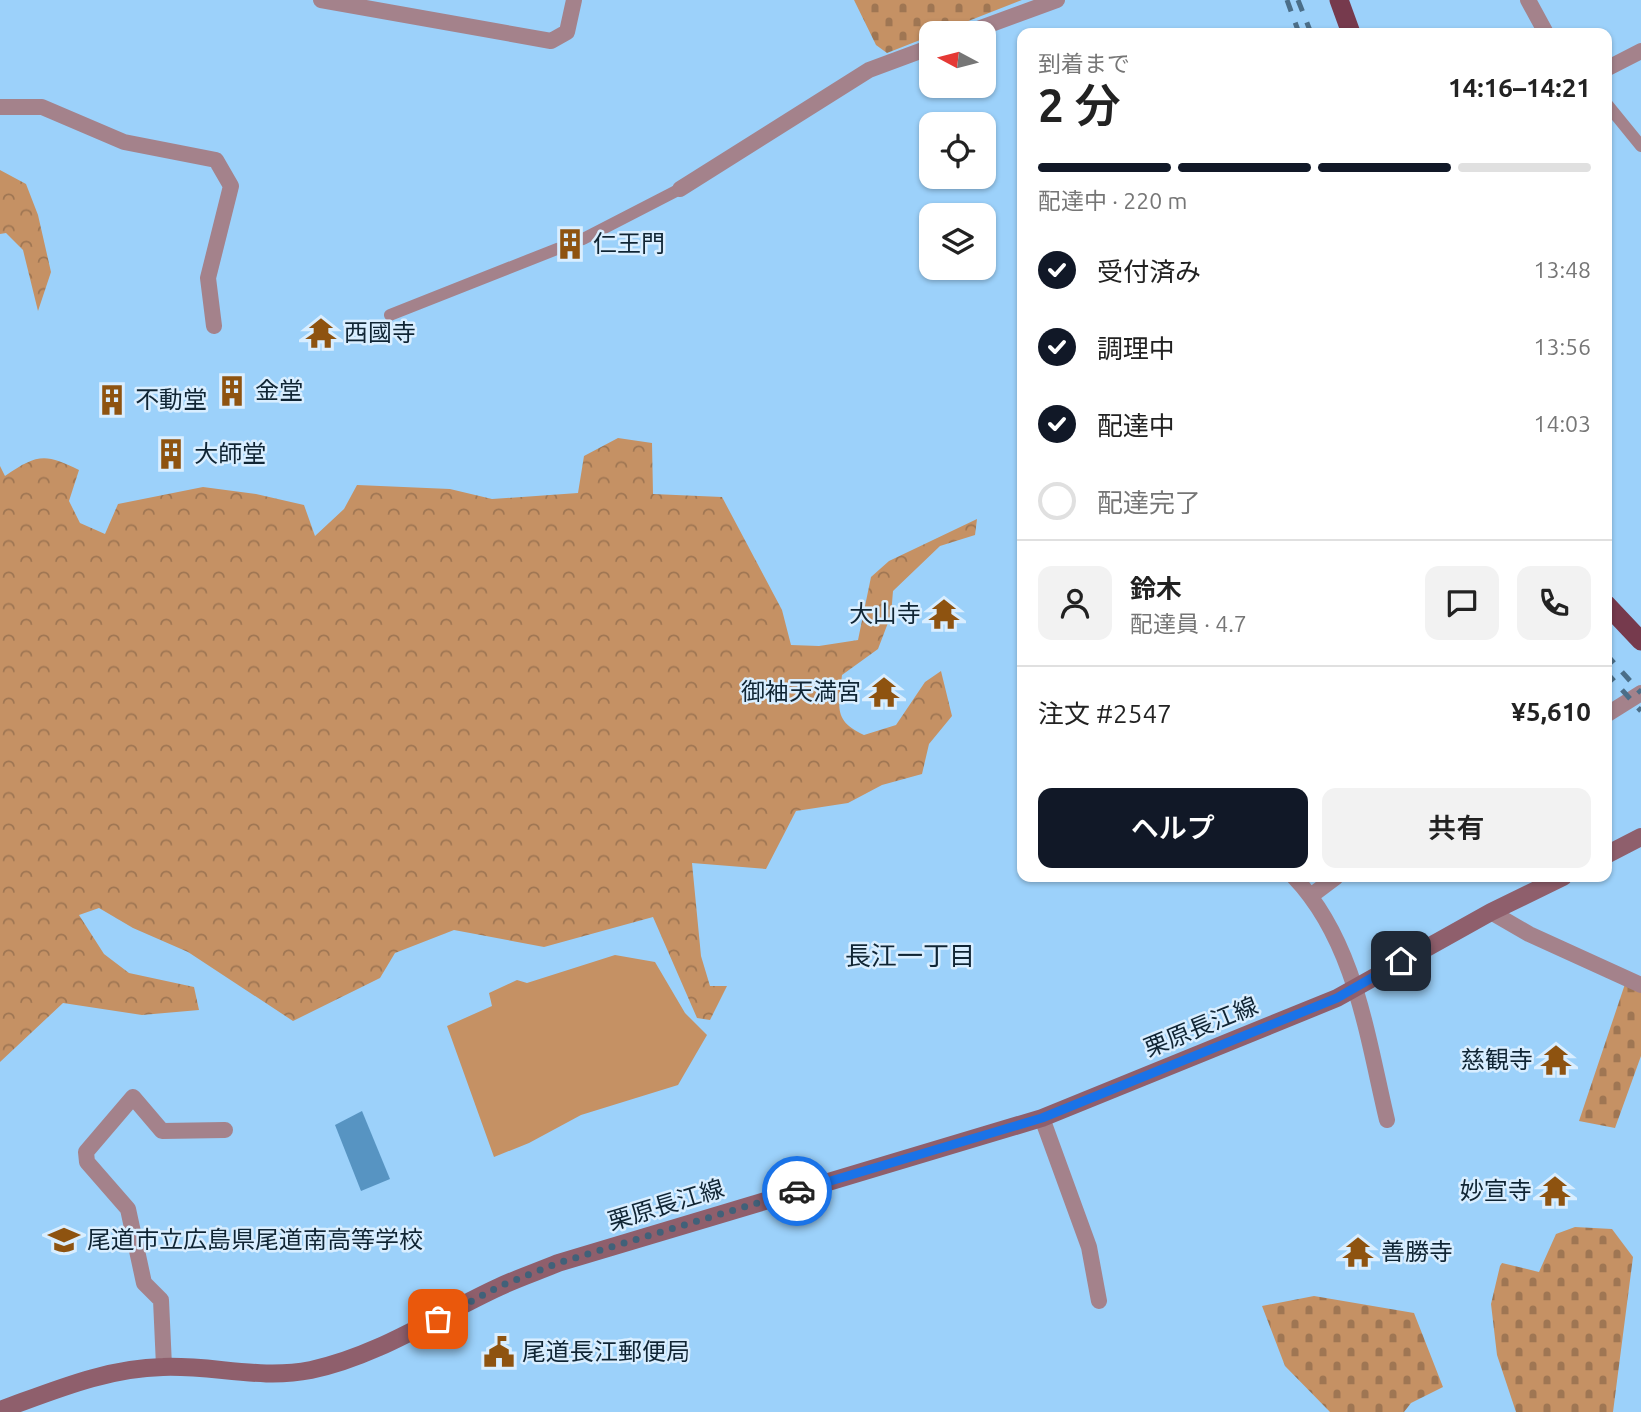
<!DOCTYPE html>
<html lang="ja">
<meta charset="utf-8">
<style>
body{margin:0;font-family:Ubuntu,"Noto Sans JP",sans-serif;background:#f2f2f2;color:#222;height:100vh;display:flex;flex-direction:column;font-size:26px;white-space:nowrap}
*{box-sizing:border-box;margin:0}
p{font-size:23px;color:#767676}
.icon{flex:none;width:38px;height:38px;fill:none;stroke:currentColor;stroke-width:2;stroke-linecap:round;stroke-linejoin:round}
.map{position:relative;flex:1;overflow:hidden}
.drawer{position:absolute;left:1017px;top:28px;width:595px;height:854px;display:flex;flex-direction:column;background:#fff;border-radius:14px;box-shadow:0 2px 5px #0004}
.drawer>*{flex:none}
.needle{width:46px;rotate:277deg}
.buttons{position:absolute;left:919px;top:21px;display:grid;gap:14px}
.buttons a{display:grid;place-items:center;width:77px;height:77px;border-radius:14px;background:#fff;box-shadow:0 2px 5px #0004;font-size:35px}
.pin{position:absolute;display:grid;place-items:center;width:60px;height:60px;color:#fff;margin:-30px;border-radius:14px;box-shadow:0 4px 10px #0006}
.courier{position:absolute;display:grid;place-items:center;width:70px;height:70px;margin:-35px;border:5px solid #1a73e8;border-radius:50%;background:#fff;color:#222;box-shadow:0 2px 9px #0007}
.summary em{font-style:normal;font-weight:600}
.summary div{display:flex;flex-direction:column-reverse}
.summary{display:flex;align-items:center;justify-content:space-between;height:119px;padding:0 21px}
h1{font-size:46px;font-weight:600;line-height:52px}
.bar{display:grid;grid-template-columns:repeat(4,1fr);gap:10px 7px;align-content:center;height:84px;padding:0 21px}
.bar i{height:9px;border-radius:5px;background:#e0e0e0}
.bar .current{background:#111827}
.bar p{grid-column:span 4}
.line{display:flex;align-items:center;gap:18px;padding:0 21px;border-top:2px solid #e0e0e0}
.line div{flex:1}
.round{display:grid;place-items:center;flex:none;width:74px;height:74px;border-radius:14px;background:#f2f2f2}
ol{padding:0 21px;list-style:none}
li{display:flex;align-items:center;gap:21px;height:77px}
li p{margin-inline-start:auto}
li .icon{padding:7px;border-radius:50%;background:#111827;color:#fff;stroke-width:4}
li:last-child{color:#767676}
li i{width:38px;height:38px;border:4px solid #e0e0e0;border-radius:50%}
.button{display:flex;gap:14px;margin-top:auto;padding:14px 21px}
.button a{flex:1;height:80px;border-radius:14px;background:#111827;color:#fff;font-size:28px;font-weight:600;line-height:80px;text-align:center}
.button a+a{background:#f2f2f2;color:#222}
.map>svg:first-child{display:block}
.forest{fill:url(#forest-crowns)}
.cemetery{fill:url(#cemetery-stones)}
.garden{fill:#c59164}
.water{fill:#5794c2}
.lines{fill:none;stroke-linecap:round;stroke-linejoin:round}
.pedestrian-tunnel{stroke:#80afd2;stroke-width:12;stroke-dasharray:12 6;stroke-linecap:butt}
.pedestrian{stroke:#a4828b;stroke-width:12}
.minor{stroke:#a4828b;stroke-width:16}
.secondary{stroke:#8f5f6c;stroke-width:18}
.trunk{stroke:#763a4d;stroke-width:19}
.rail{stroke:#4b6e88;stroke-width:5;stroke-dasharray:12 12;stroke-linecap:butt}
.done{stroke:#416179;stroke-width:7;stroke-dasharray:0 12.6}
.route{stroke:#1a73e8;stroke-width:9}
.labels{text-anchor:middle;stroke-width:5;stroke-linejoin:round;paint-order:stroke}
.poi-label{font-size:24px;fill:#102534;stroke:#d9eeff;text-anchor:start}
.street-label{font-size:24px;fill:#102534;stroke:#d9eeff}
.neighbourhood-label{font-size:26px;fill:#102534;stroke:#d9eeff}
</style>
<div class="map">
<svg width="1641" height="1412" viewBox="0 0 1641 1412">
<defs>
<pattern id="forest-crowns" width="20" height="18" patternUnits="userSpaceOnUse" patternTransform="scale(1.75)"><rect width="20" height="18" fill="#c59164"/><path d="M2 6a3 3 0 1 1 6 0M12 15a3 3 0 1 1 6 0" fill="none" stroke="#9f7653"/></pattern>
<pattern id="cemetery-stones" width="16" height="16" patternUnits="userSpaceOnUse" patternTransform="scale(1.75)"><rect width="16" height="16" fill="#c59164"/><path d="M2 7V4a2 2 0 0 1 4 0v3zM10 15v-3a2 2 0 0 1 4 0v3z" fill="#9f7653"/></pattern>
</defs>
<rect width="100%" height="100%" fill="#9cd1fa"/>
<path class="forest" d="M0,170L26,184L38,215L51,272L38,311L23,250L6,233L0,234Z
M618,438L652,443L653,494L722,497L782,610L791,645L819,646L858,640L871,577L889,561L977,519L975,535L940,546L893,591L891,615L878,649L842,675C839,705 832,721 864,735L896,725L925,682L941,671L952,716L929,744L922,774L882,785L848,803L796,811L766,869L692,863L701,956L710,986H727L710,1020L697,1018L653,917L544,947L454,930L395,953L380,978L293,1021L188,952L133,928L99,908L79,915L104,954L129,973L194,987L199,1010L142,1015L63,1003L0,1062V466L5,476C37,454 45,453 79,470L69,501L80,523L105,534L118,504L203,487L256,494L304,505L315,536L344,509L357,485L450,489L492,499L578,493L584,456Z"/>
<path class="cemetery" d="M854,0H1022L887,53L876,45Z
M1625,984L1641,991V1056L1615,1128L1579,1121Z
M1575,1227L1612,1229L1633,1257L1613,1412H1516L1497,1355L1491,1304L1500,1266L1502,1263L1539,1272L1556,1234Z
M1314,1296L1414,1313L1443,1387L1411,1403L1404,1412H1330L1285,1366L1262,1306Z"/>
<path class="garden" d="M615,955L655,962L685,1013L707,1035L678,1085L581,1115L529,1143L494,1157L447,1026L492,1006L489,993L517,980L527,983Z"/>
<path class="water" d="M362,1111L390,1179L361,1191L335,1125Z"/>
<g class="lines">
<path class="pedestrian-tunnel" d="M557,249L583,239"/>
<path class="pedestrian" d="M1606,103L1641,146
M583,239L680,189
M390,315L557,249"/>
<path class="minor" d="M321,0L551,41L567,32L574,0
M1528,0L1546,33
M967,33L1057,0
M1606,69L1641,51
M0,107H42L124,142L216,160L231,186L208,278L214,326
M680,189L869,70L931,47
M1606,715L1641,693
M1294,877C1355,941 1367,1036 1387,1120
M1312,895L1336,877
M1491,912L1529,934L1641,985
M1042,1118L1089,1247L1099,1301
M164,1366L161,1300L144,1283L128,1209L87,1162L86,1152L133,1097L162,1131L225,1130"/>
<path class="secondary" d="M1606,855L1641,837
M0,1410C53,1391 106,1368 163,1367C213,1365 260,1380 311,1370C378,1356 438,1315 499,1287C518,1278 539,1271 558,1263L1042,1118L1337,998L1491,912L1563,877"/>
<path class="trunk" d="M1339,0L1351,33
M1606,604L1641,641"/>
<path class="rail" d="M1287,0L1299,33
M1298,0L1311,33
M1606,654L1641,693
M1606,672L1641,711"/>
</g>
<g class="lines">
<path class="done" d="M438,1319L500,1286L558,1263L797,1191"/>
<path class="route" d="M797,1191L1042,1118L1337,998L1401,961"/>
</g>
<defs>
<symbol id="building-bare" viewBox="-9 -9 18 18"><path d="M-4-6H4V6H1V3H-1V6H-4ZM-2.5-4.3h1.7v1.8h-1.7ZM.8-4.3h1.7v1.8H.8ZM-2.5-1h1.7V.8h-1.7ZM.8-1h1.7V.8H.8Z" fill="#8e5310" stroke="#d9eeff" stroke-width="2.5" paint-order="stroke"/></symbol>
<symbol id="temple-bare" viewBox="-9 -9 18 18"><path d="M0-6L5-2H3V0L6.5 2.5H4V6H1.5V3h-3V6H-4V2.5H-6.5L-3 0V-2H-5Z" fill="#8e5310" stroke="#d9eeff" stroke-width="2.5" paint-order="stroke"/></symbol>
<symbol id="school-bare" viewBox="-9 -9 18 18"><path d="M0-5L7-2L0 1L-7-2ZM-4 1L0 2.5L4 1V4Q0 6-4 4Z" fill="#8e5310" stroke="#d9eeff" stroke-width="2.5" paint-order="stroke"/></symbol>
<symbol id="civic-bare" viewBox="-9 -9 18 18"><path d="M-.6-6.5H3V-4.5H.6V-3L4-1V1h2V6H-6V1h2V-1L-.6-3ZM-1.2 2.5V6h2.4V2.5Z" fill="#8e5310" stroke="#d9eeff" stroke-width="2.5" paint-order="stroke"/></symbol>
</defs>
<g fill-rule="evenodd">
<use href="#building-bare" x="548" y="222" width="44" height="44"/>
<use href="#temple-bare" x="299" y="311" width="44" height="44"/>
<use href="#building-bare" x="210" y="369" width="44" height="44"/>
<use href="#building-bare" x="90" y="378" width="44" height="44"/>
<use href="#building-bare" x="149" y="432" width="44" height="44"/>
<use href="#temple-bare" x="922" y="592" width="44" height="44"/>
<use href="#temple-bare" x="862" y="670" width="44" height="44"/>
<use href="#temple-bare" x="1534" y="1038" width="44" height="44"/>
<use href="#temple-bare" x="1533" y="1169" width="44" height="44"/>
<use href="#school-bare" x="42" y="1218" width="44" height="44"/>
<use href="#temple-bare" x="1336" y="1230" width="44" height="44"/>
<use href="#civic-bare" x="477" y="1330" width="44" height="44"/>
</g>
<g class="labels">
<g class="poi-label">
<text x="593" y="252">仁王門</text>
<text x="344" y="341">西國寺</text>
<text x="255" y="399">金堂</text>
<text x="135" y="408">不動堂</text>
<text x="194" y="462">大師堂</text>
<text x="921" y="622" text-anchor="end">大山寺</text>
<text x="861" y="700" text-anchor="end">御袖天満宮</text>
<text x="1533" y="1068" text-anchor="end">慈観寺</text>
<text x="1532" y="1199" text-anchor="end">妙宣寺</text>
<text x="87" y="1248">尾道市立広島県尾道南高等学校</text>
<text x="1381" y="1260">善勝寺</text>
<text x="522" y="1360">尾道長江郵便局</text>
</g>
<g class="street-label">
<text transform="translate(1201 1027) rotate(-22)" y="8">栗原長江線</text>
<text transform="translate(666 1205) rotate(-17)" y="8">栗原長江線</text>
</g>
<g class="neighbourhood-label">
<text x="910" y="965">長江一丁目</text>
</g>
</g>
</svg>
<div class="buttons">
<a><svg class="needle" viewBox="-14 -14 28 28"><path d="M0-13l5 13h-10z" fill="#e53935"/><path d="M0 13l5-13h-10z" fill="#767676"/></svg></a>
<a><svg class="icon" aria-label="locate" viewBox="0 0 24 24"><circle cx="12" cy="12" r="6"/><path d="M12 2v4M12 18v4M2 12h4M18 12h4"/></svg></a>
<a><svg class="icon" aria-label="layers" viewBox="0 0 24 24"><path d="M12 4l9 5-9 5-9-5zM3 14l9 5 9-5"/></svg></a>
</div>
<div class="pin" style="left:438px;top:1319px;background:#ea580c"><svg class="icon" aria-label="bag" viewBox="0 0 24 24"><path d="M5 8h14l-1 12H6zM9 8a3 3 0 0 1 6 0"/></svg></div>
<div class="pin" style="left:1401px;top:961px;background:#1f2937"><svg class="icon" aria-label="home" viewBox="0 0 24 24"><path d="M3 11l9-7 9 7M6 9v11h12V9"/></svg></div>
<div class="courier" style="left:797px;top:1191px"><svg class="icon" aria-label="car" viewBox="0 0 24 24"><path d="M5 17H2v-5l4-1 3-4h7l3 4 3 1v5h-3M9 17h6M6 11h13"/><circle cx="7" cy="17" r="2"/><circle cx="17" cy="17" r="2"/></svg></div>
<section class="drawer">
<div class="summary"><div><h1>2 分</h1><p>到着まで</p></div><em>14:16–14:21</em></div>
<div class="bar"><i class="current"></i><i class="current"></i><i class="current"></i><i></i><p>配達中 · 220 m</p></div>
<ol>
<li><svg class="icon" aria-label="check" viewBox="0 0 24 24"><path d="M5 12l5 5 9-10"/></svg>受付済み<p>13:48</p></li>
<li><svg class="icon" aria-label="check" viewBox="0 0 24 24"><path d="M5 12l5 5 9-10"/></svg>調理中<p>13:56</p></li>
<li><svg class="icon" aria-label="check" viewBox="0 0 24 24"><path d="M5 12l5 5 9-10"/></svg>配達中<p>14:03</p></li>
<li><i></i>配達完了</li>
</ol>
<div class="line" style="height:126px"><a class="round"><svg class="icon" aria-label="person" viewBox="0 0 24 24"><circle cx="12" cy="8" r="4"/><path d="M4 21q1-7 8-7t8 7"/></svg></a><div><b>鈴木</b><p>配達員 · 4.7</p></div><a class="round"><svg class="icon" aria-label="chat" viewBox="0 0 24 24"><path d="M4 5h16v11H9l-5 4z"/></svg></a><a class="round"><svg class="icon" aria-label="phone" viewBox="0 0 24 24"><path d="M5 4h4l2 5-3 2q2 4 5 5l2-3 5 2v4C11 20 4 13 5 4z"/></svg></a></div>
<div class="line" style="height:91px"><div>注文 #2547</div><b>¥5,610</b></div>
<div class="button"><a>ヘルプ</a><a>共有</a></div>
</section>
</div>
